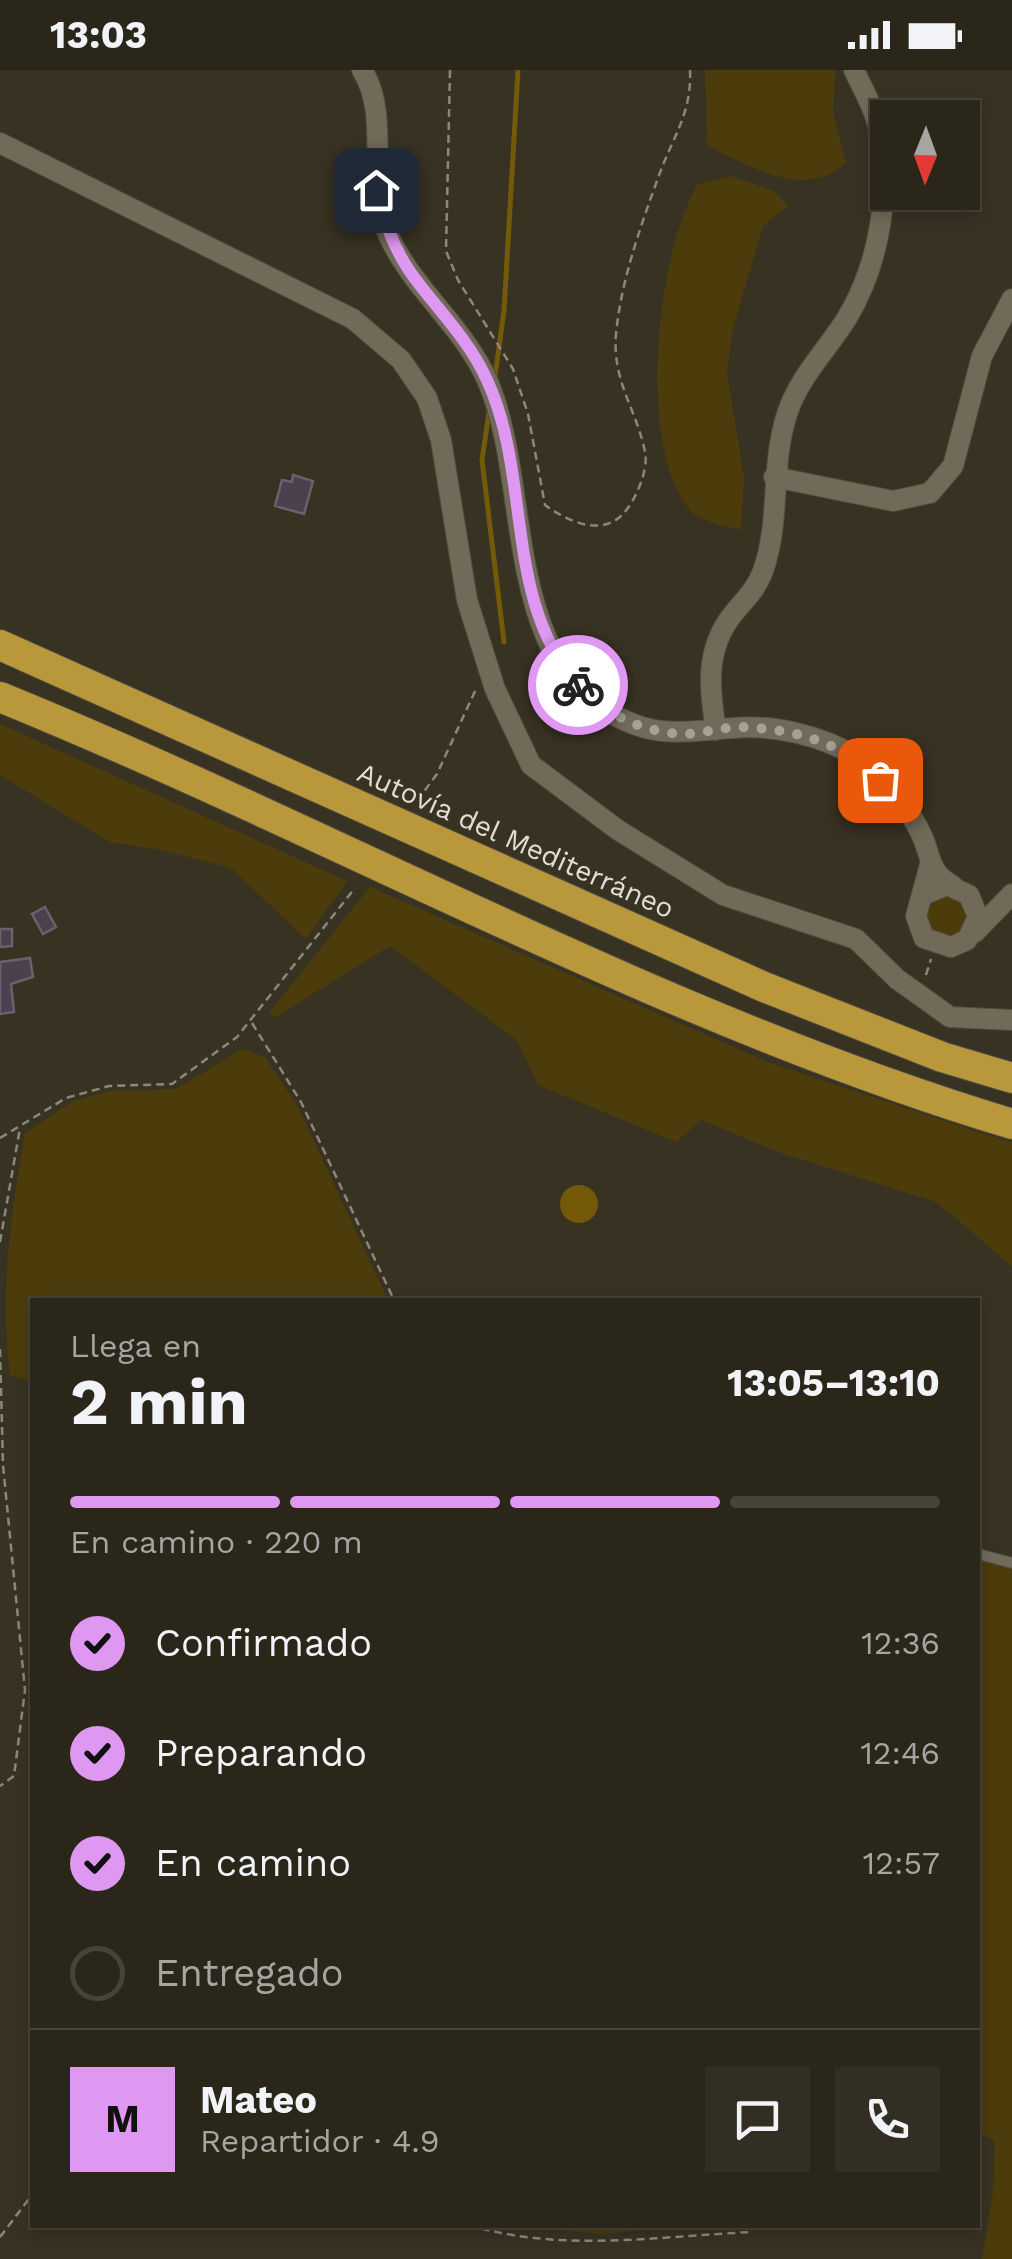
<!DOCTYPE html>
<html lang="es">
<meta charset="utf-8">
<style>
body{margin:0;font-family:"Work Sans",sans-serif;background:#322e23;color:#f1f3f6;height:100vh;display:flex;flex-direction:column;font-size:38px;white-space:nowrap}
*{box-sizing:border-box;margin:0}
p{font-size:32px;color:#a5a5a2}
.icon{flex:none;width:55px;height:55px;fill:none;stroke:currentColor;stroke-width:2;stroke-linecap:round;stroke-linejoin:round}
.map{position:relative;flex:1;overflow:hidden}
.drawer{position:absolute;left:30px;top:1228px;width:950px;height:930px;display:flex;flex-direction:column;background:#2a261a;border-radius:0px;box-shadow:0 5px 15px #0003,0 0 0 2px #464339}
.drawer>*{flex:none}
.needle{width:65px;rotate:181deg}
.buttons{position:absolute;left:870px;top:30px;display:grid;gap:20px}
.buttons a{display:grid;place-items:center;width:110px;height:110px;border-radius:0px;background:#2a261a;box-shadow:0 5px 15px #0003,0 0 0 2px #464339;font-size:50px}
.pin{position:absolute;display:grid;place-items:center;width:85px;height:85px;color:#fff;margin:-42px;border-radius:20px;box-shadow:0 5px 15px #0006}
.courier{position:absolute;display:grid;place-items:center;width:100px;height:100px;margin:-50px;border:8px solid #df98f1;border-radius:50%;background:#fff;color:#222;box-shadow:0 2px 12px #0007}
.overview em{font-style:normal;font-weight:700}
.overview div{display:flex;flex-direction:column-reverse}
.overview{display:flex;align-items:center;justify-content:space-between;height:170px;padding:0 40px}
h1{font-size:65px;font-weight:700;line-height:75px}
.bar{display:grid;grid-template-columns:repeat(4,1fr);gap:15px 10px;align-content:center;height:120px;padding:0 40px}
.bar i{height:12px;border-radius:8px;background:#464339}
.bar .current{background:#df98f1}
.bar p{grid-column:span 4}
.line{display:flex;align-items:center;gap:25px;padding:0 40px;border-top:2px solid #464339}
.line div{flex:1}
.round{display:grid;place-items:center;flex:none;width:105px;height:105px;border-radius:0px;background:#322e23}
ol{padding:0 40px;list-style:none}
li{display:flex;align-items:center;gap:30px;height:110px}
li p{margin-inline-start:auto}
li .icon{padding:10px;border-radius:50%;background:#df98f1;color:#111;stroke-width:4}
li:last-child{color:#a5a5a2}
li i{width:55px;height:55px;border:5px solid #464339;border-radius:50%}
.status{display:flex;justify-content:space-between;align-items:center;height:70px;padding:0 50px;background:#2a261a;direction:ltr}
.status svg{height:28px;fill:currentColor}
.map>svg:first-child{display:block}
.green{fill:#4c3c0c}
.water{fill:#745a08}
.lines{fill:none;stroke-linecap:round;stroke-linejoin:round}
.stream{stroke:#745a08;stroke-width:5}
.building{fill:#4b404e;stroke:#6b606e;stroke-width:2.5}
.service-casing{stroke:#524d40;stroke-width:12}
.minor-casing{stroke:#524d40;stroke-width:22}
.motorway-casing{stroke:#524d40;stroke-width:32}
.path{stroke:#8c877b;stroke-width:2.5;stroke-dasharray:8 5;stroke-linecap:butt}
.service{stroke:#716a59;stroke-width:10}
.minor{stroke:#716a59;stroke-width:20}
.motorway{stroke:#b9973b;stroke-width:30}
.done{stroke:#a6a196;stroke-width:10;stroke-dasharray:0 18}
.route{stroke:#df98f1;stroke-width:12}
.labels{text-anchor:middle;stroke-width:8;stroke-linejoin:round;paint-order:stroke}
.street-label{font-size:28px;fill:#e1ddd4;stroke:#383223}
</style>
<div class="status"><b>13:03</b><svg viewBox="0 0 49 12"><path d="M0 12V9h3v3zM5 12V6h3v6zM10 12V3h3v9zM15 12V0h3v12zM26 1h20v11H26zM47 4h2v5h-2z"/></svg></div>
<div class="map">
<svg width="1012" height="2189" viewBox="0 0 1012 2189">
<rect width="100%" height="100%" fill="#383223"/>
<path class="green" d="M705,0H835L833,44L846,92C807,132 747,95 707,75Z
M731,106L774,121L788,136L763,156L733,258L727,302L744,408L741,460C727,456 701,452 691,441C635,379 657,180 698,114Z
M0,654L347,811L306,869L231,798L162,780L110,772L0,705Z
M370,817L770,993L1012,1073V1196L936,1132L781,1083L701,1050L676,1072L538,1015L517,970L390,876L274,948L269,943Z
M927 846a21 21 0 1 1 42 0a21 21 0 1 1-42 0Z
M242,979L265,987L297,1035L388,1230H32V1311L10,1306C0,1220 10,1148 25,1063L72,1032L109,1021L176,1019Z
M978,1489L1012,1496V2189H982L993,2122L994,2070L978,2063Z
M495,2155H703L601,2164Z"/>
<path class="water" d="M560 1134a19 19 0 1 1 38 0a19 19 0 1 1-38 0Z"/>
<g class="lines">
<path class="stream" d="M495,306L504,241L518,0
M489,342L482,390L504,572"/>
</g>
<path class="building" d="M293,405L313,411L304,444L275,436L282,410L292,412Z
M45,837L56,857L43,864L32,844Z
M0,859H12V876L0,877Z
M30,888L33,907L11,914L14,942L0,944V892Z"/>
<g class="lines">
<defs>
<path id="service" d="M978,1484L1012,1493"/>
<path id="minor" d="M362,0C391,45 366,112 387,162C411,218 464,256 488,312C534,420 498,605 636,655C668,667 701,660 733,658C773,654 823,666 857,687C884,704 910,739 923,768C932,791 930,803 953,816
M0,73L353,249L401,290L427,328L441,370L467,530L495,619L531,695L618,760L723,825L856,869L897,909L950,947L1012,950
M774,407L893,431L930,423L953,396L982,286L1012,229
M716,660C709,618 705,579 733,544C745,529 756,520 763,501C781,450 770,397 787,344C799,307 827,280 847,248C880,193 892,118 878,56C874,37 862,18 854,0
M925,824L947,815L969,825L978,847L967,870L951,877L924,868L916,846L930,795
M975,862L1012,824"/>
<path id="motorway" d="M0,575L764,917L942,987L1012,1008
M0,627C339,765 660,948 1012,1054"/>
</defs>
<use href="#service" class="service-casing"/>
<use href="#minor" class="minor-casing"/>
<use href="#motorway" class="motorway-casing"/>
<path class="path" d="M450,0L446,181L458,210L513,299L528,344L545,435C565,450 600,467 622,445C635,432 649,400 645,382C637,340 612,312 616,264C621,211 640,158 658,108C672,68 692,44 690,0
M417,731L437,704L476,619
M926,905L931,889
M252,953L301,1032L394,1230
M0,1068L66,1028L109,1016L172,1014L237,967L355,818
M0,1172L20,1058
M0,1279L3,1395L25,1620L14,1706L0,1716
M469,2155C561,2183 659,2166 753,2162
M0,2167L32,2125"/>
<use href="#service" class="service"/>
<use href="#minor" class="minor"/>
<use href="#motorway" class="motorway"/>
</g>
<g class="lines">
<path class="done" d="M578,615C605,645 646,664 687,664C705,663 723,657 741,657C793,659 843,672 880,710"/>
<path class="route" d="M376,120C384,153 395,183 416,210C441,243 470,272 487,310C532,407 503,530 578,615"/>
</g>
<g class="labels">
<g class="street-label">
<text transform="translate(516 770) rotate(24)" y="10">Autovía del Mediterráneo</text>
</g>
</g>
</svg>
<div class="buttons">
<a><svg class="needle" viewBox="-14 -14 28 28"><path d="M0-13l5 13h-10z" fill="#e53935"/><path d="M0 13l5-13h-10z" fill="#a5a5a2"/></svg></a>
</div>
<div class="pin" style="left:880px;top:710px;background:#ea580c"><svg class="icon" aria-label="bag" viewBox="0 0 24 24"><path d="M5 8h14l-1 12H6zM9 8a3 3 0 0 1 6 0"/></svg></div>
<div class="pin" style="left:376px;top:120px;background:#1f2937"><svg class="icon" aria-label="home" viewBox="0 0 24 24"><path d="M3 11l9-7 9 7M6 9v11h12V9"/></svg></div>
<div class="courier" style="left:578px;top:615px"><svg class="icon" aria-label="bike" viewBox="0 0 24 24"><circle cx="6" cy="16" r="4"/><circle cx="18" cy="16" r="4"/><path d="M6 16l4-8h5l3 8M10 8l3 8H6M13 5h3"/></svg></div>
<section class="drawer">
<div class="overview"><div><h1>2 min</h1><p>Llega en</p></div><em>13:05–13:10</em></div>
<div class="bar"><i class="current"></i><i class="current"></i><i class="current"></i><i></i><p>En camino · 220 m</p></div>
<ol>
<li><svg class="icon" aria-label="check" viewBox="0 0 24 24"><path d="M5 12l5 5 9-10"/></svg>Confirmado<p>12:36</p></li>
<li><svg class="icon" aria-label="check" viewBox="0 0 24 24"><path d="M5 12l5 5 9-10"/></svg>Preparando<p>12:46</p></li>
<li><svg class="icon" aria-label="check" viewBox="0 0 24 24"><path d="M5 12l5 5 9-10"/></svg>En camino<p>12:57</p></li>
<li><i></i>Entregado</li>
</ol>
<div class="line" style="height:180px"><b class="round" style="background:#df98f1;color:#111">M</b><div><b>Mateo</b><p>Repartidor · 4.9</p></div><a class="round"><svg class="icon" aria-label="chat" viewBox="0 0 24 24"><path d="M4 5h16v11H9l-5 4z"/></svg></a><a class="round"><svg class="icon" aria-label="phone" viewBox="0 0 24 24"><path d="M5 4h4l2 5-3 2q2 4 5 5l2-3 5 2v4C11 20 4 13 5 4z"/></svg></a></div>
</section>
</div>
